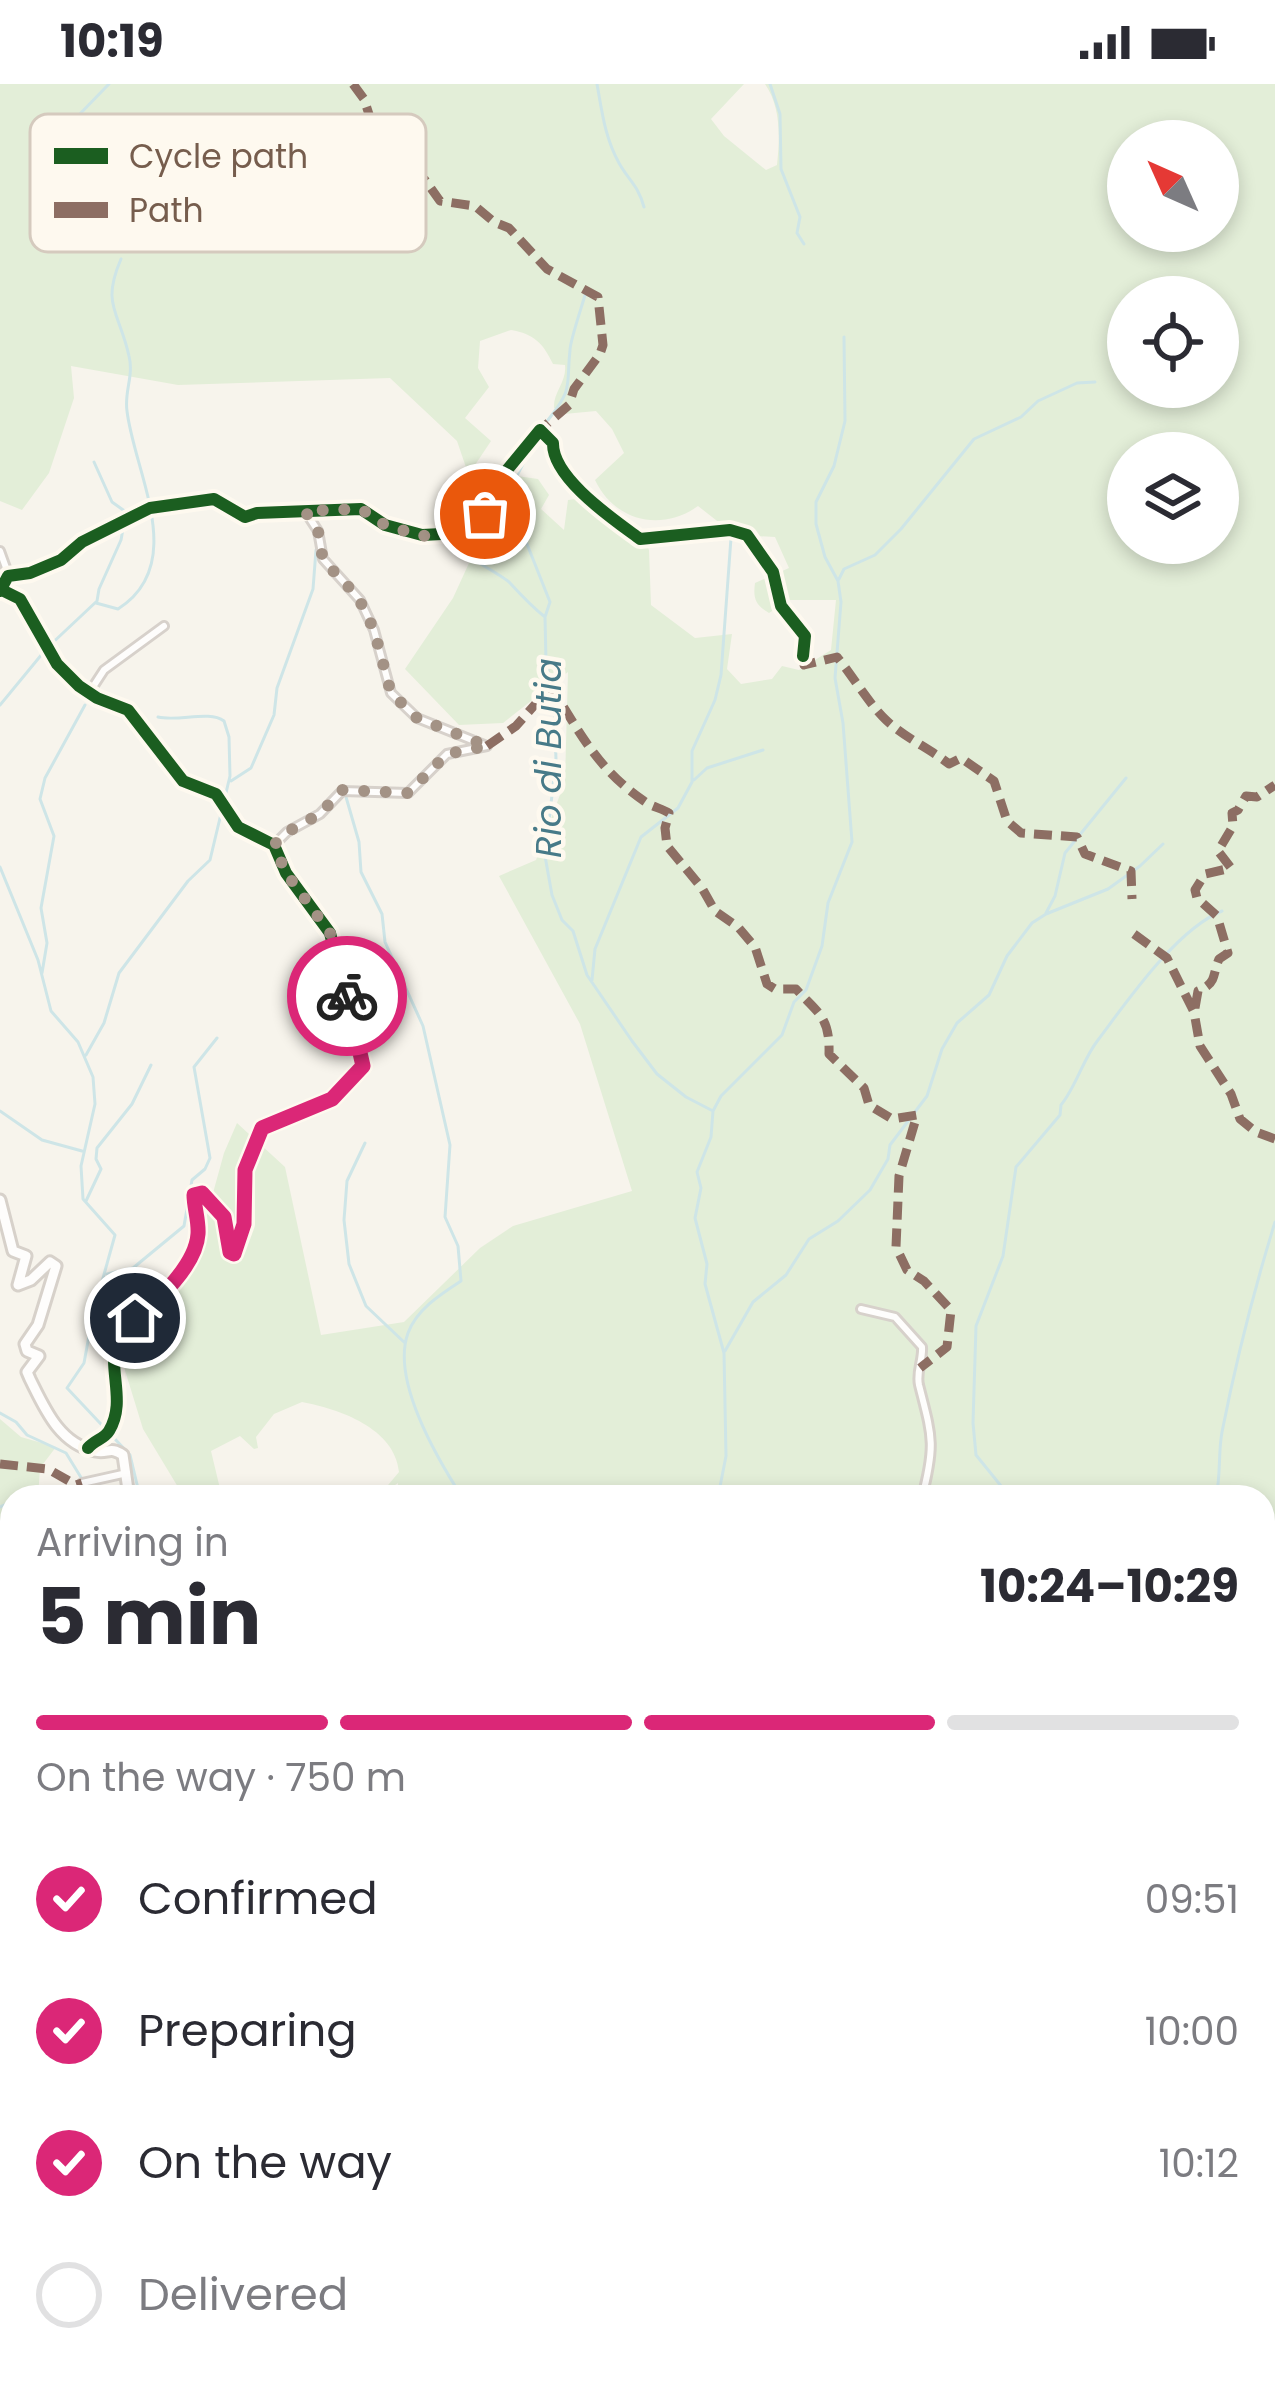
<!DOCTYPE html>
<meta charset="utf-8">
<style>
body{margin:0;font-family:Poppins,sans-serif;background:#f2f2f3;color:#2b2b33;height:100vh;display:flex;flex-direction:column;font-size:45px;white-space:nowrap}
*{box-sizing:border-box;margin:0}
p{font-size:39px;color:#7c7c81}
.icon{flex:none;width:66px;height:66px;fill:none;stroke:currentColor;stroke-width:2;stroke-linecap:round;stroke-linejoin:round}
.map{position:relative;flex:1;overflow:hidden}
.sheet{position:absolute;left:0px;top:1401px;width:1275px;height:900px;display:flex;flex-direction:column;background:#fff;border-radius:36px 36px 0 0;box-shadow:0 6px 18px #0003}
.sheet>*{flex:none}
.needle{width:78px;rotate:315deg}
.controls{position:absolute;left:1107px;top:36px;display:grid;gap:24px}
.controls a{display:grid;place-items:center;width:132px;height:132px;border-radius:50%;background:#fff;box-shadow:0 6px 18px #0003;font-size:60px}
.pin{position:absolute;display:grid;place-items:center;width:102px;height:102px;color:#fff;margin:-51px;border:6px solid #fff;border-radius:50%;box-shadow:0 3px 12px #0007}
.courier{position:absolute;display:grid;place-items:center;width:120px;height:120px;margin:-60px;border:9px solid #db2777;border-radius:50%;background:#fff;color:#222;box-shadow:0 3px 15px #0007}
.headline em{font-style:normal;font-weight:700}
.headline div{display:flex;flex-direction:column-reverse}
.headline{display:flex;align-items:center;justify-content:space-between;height:204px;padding:0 36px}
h1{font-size:78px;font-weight:700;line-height:90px}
.bar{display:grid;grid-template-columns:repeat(4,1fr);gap:18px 12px;align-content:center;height:144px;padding:0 36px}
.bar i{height:15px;border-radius:9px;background:#e1e1e2}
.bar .on{background:#db2777}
.bar p{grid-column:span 4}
ol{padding:0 36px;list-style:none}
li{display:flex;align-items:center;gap:36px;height:132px}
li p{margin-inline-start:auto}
li .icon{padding:12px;border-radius:50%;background:#db2777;color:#fff;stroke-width:4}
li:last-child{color:#7c7c81}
li i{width:66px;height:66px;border:6px solid #e1e1e2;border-radius:50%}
.status{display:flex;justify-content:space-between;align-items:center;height:84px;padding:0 60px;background:#fff;direction:ltr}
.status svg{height:33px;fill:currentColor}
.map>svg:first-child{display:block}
.green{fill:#e3eed8;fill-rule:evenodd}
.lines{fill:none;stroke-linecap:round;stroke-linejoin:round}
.stream{stroke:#cee5e7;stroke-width:3}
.street-casing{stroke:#d7d1cb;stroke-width:12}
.secondary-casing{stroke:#d7d1ca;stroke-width:15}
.street{stroke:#fefdfc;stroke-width:6}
.secondary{stroke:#fefdfc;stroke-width:9}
.quiet{stroke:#8d6e63;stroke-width:9;stroke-dasharray:18 9;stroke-linecap:butt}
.cycleway-casing{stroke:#fef9ef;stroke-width:20}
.cycleway{stroke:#1b5e20;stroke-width:12}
.done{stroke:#a39285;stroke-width:12;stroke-dasharray:0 21.6}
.route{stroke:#db2777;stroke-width:15}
.labels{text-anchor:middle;stroke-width:9;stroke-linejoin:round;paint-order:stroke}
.water-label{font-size:36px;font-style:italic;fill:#477a88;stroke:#fef9ef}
.key{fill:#fef9ef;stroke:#d5cabe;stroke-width:3}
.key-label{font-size:33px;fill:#765d4d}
</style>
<div class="status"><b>10:19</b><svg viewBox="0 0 49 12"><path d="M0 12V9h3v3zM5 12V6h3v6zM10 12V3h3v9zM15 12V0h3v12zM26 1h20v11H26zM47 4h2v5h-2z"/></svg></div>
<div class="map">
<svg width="1275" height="2301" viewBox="0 0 1275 2301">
<rect width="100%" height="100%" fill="#f7f4ec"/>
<path class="green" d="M0,0H744L711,35L724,52L766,86L777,81C780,53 781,23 765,0H1275V1545L1263,1525V1413H733L724,1406L720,1413H398V1399L378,1413L399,1388C395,1344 339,1325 302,1318L274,1330L256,1353L258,1364L254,1365L240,1352L211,1367L222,1413H184L143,1345L120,1270L191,1189L224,1069L237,1039L285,1083L321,1251L404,1238L480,1164L513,1142L632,1107L580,940L499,792L536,776L565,697L568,588L503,639L459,641L405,585L453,514L486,442L457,357L390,294L178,301L71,282L74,314L49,389L22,426L0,417ZM1128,57H1218V147H1128ZM1128,213H1218V303H1128ZM511,246C534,250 543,259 553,280L565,281C567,298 553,308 554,324L564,330L596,327L612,345L624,369L595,396C615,438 662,448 698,422L735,451L775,453L789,484L755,499C753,514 755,521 769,529L789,516H836L831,566L799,586L782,582L772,595L741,600L727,585L732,550L695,554L651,521L649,466L642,451L591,413L568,416L564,446L541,425L549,411L538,395L510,391L483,413L471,387L491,357L465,334L489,303L478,284L480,257ZM1128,369H1218V459H1128Z
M0,1335L21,1353L56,1363L40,1384L38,1413H12V1435L0,1441Z
M12,1765V2289H176L177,2301H0V1766Z
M1263,1954L1275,1956V2121L1263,2125Z
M1275,2214V2301H1250L1247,2289H1263V2231Z
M296,2289H814L844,2301H275Z"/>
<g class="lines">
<path class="stream" d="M597,0C602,28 605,54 619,79C629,97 638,101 644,123
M770,0L780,30L781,85L800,133L797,149L804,160
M31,68L58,62L75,35L109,0
M548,336C574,303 566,303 570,266C570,257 582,222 585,211
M536,355L511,403L527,447L525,455L550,518L545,533L546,578L554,612L556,676L545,772L552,811L562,836L573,847L587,891L632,957L657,990L686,1013L713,1027
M460,466C471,476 504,492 510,499C521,511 531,522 545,533
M839,495L844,485L875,471L901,445L974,355L1021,333L1038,317L1077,299L1095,298
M96,519L118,525C189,480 134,388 127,327C124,308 134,292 129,272C119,227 101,221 121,175
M0,621L47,564L97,517L99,505L121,456L126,428L112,418L94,378
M694,696L707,684L763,666
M231,697L251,684L274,631L277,604L313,505L316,466
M346,713L359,758L361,788L382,830L385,858L423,942L450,1061L445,1133L458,1162L461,1197C441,1210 417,1225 408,1249C391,1296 437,1374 462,1413
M0,783L38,876L51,927L78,958L93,993L95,1020L81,1082L83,1115L115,1151L93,1230L84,1279L67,1304L130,1371L140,1413
M1046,829L1055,812L1065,769L1126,694
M42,889L47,859L41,824L54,752L40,715L45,694L85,621
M592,896L595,865L641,753L678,724L692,698V667L715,616L721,591L731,454
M86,971L104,939L119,889L188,797L210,776L230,692L229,653L224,637C209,626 179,638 158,633
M0,1027L42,1056L82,1067
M365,1059L347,1097L344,1136L349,1180L366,1222L405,1259
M86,1117L101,1085L96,1075L97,1064L132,1020L151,981
M107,1190L133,1184L184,1142L192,1096L205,1085L210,1074L194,983L217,954
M725,1267L753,1218L786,1191L809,1155L838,1137L870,1106L888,1075L890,1061L927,1012L942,965L957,939L989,911L1007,872L1032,839L1046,830L1108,805L1140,782L1163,760
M0,1329L16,1338L27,1351L66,1369L93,1413
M718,1413L726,1372L724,1269L705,1200L707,1180L695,1134L701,1104L697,1088L711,1053L713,1027L721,1012L782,951L794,918L806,906L822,862L828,819L852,758L843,639L835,594L841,518L838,497L825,473L816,440V418L834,382L845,337L844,253
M1010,1413L976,1371L973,1339L976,1242L1003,1172L1016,1083L1060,1031L1061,1021C1076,1003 1083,975 1098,956C1128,916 1177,845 1222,827
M1216,1413C1221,1391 1218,1369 1222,1348C1236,1277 1254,1206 1275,1138
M0,1423L12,1418
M1263,1661L1275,1658
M0,1778L12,1773
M1263,1954L1275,1958
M1015,2289L1026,2301
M24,2301L44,2289
M288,2301L319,2289
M815,2301L831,2291"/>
<defs>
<path id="street" d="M305,427L318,447L323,475L360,516L374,546L391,609L417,634L487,662
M0,467L9,492
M2,505L8,492L30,489L61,476L82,458L150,424L214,415L245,433L257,429L361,425L385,441L422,451L442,450L485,430L498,397L540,346L553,359C552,394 613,435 640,455L730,446L747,451L773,488L781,522L805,552L803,572
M2,506L20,515L57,580L79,602L97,614L128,626L183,697L216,710L238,743L274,761L286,789L330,849L363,982L332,1015L262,1044L245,1086V1140L234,1170L230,1168L224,1133L202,1109L194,1110C194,1123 199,1135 198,1147C198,1174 168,1207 149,1224C138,1234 122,1240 117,1256C107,1286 127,1317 109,1347C104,1355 95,1356 88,1364
M89,609L104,586L164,542
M274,761L287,748L320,730L342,707L408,709L447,670L487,662
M861,1225L895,1233L922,1263C923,1276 916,1288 919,1301C932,1352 936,1360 922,1413
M82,1399L127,1389
M0,1463L12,1458
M1263,2178V2158
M1149,2289L1167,2301
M1209,2289L1215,2301
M1126,2301L1137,2289"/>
<path id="secondary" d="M0,1116L13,1167L26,1172L18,1201L31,1196L50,1178L56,1182L38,1241L25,1260L27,1267L39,1272L27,1288L30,1295C44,1323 59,1360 95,1367C108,1370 110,1362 123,1371L129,1413
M1066,2289L1074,2301"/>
</defs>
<use href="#street" class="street-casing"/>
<use href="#secondary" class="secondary-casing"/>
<use href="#street" class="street"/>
<use href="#secondary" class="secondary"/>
<path class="quiet" d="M353,0L364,15L378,58L394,75L425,96L440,117L475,122L494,138L509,144L547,185L598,213L603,261L600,270L574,305L569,321L540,346
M803,575L804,581L837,573C852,591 869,620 886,636C905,654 929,664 949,680L961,674L994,697L1007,737L1021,749L1077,753L1085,770L1131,787L1132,815
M487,662L516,642L546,608L553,606C581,651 599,686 644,717C652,723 661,724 669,729L665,744L667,762L702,804L715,827L738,843L755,863L767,900L775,905H796C819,930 830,933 829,970L864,1004L869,1021L892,1035L917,1031L899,1092L896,1163L907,1186L924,1197L951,1226L947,1263L920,1284
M1134,850L1167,874L1194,928L1200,962L1231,1010L1240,1035L1256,1048L1275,1055
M1195,924L1198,907C1217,899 1212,892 1219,875L1228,869L1217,832L1197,814L1195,806L1205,790L1231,784L1218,767L1233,742L1232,729L1238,726L1246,712L1257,713L1275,701
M0,1380L48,1385L76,1401L82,1399
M0,1618L12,1598
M0,1636L5,1677L0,1682"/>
<defs>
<path id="cycleway" d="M2,506L20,515L57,580L79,602L97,614L128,626L183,697L216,710L238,743L274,761L286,789L330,849L363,982L332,1015L262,1044L245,1086V1140L234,1170L230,1168L224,1133L202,1109L194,1110C194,1123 199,1135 198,1147C198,1174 168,1207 149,1224C138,1234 122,1240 117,1256C107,1286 127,1317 109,1347C104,1355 95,1356 88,1364
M0,507L8,492L30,489L61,476L82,458L150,424L214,415L245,433L257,429L361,425L385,441L422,451L442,450L485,430L498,397L540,346L553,359C552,394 613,435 640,455L730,446L747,451L773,488L781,522L805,552L803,572"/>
</defs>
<use href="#cycleway" class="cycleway-casing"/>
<use href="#cycleway" class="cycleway"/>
</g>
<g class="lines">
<path class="done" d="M347,912L330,849L286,789L274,761L287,748L320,730L342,706L408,709L447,670L487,662L417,634L391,609L374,546L358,513L323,476L318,447L305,427L361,425L385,441L422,452L442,450L485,430"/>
<path class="route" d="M135,1234C158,1217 196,1181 198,1150C199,1137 194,1123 194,1111L202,1109L224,1133L230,1168L234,1170L244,1140L245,1086L262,1044L332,1015L363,982L347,912"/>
</g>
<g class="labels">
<g class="water-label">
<text transform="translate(548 674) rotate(-90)" y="13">Rio di Butia</text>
</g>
</g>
<rect x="30" y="30" width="396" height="138" rx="18" class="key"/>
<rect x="54" y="64" width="54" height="16" fill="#1b5e20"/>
<rect x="54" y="118" width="54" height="16" fill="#8d6e63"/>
<g class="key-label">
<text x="129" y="84">Cycle path</text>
<text x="129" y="138">Path</text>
</g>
</svg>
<div class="controls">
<a><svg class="needle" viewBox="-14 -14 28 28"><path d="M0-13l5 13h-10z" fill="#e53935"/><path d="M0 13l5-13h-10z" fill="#7c7c81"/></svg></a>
<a><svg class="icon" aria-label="locate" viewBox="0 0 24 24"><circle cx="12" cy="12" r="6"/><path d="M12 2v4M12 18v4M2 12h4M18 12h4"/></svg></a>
<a><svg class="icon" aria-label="layers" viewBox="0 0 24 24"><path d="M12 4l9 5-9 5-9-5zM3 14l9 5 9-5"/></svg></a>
</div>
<div class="pin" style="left:485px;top:430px;background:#ea580c"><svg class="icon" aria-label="bag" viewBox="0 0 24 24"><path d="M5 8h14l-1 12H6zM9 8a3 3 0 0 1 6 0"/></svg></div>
<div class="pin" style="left:135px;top:1234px;background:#1f2937"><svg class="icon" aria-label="home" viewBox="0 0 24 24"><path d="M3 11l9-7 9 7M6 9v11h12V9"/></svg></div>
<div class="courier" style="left:347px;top:912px"><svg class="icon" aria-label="bike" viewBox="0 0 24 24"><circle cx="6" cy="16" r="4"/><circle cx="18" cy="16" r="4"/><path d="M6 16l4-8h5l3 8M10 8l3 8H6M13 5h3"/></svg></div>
<section class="sheet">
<div class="headline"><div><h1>5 min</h1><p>Arriving in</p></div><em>10:24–10:29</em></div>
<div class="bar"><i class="on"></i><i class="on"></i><i class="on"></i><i></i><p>On the way · 750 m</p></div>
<ol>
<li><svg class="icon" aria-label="check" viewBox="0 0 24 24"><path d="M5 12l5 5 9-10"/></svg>Confirmed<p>09:51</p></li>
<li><svg class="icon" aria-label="check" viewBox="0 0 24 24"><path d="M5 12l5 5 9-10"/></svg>Preparing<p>10:00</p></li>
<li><svg class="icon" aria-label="check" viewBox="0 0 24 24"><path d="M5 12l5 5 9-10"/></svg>On the way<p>10:12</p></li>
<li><i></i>Delivered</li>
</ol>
</section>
</div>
